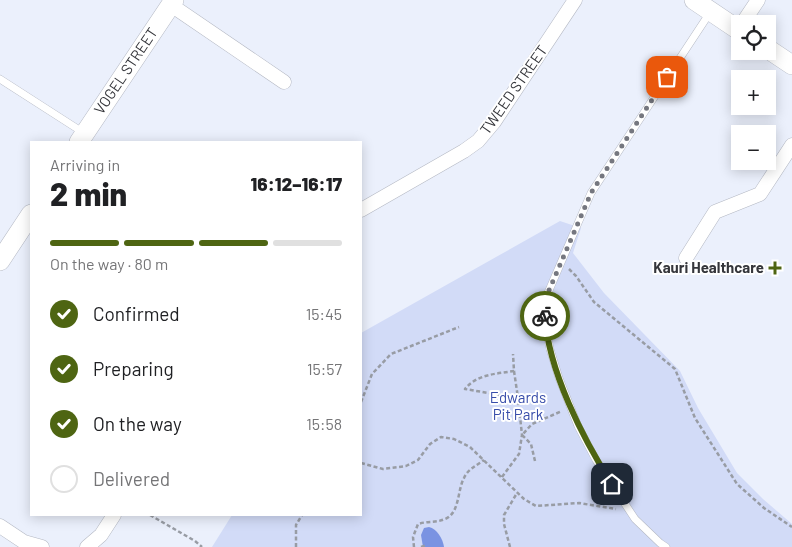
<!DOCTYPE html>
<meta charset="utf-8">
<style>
body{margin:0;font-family:Barlow,sans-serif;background:#f6f6f6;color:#202124;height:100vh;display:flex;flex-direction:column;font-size:19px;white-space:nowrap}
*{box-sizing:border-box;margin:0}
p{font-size:16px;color:#757577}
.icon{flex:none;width:28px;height:28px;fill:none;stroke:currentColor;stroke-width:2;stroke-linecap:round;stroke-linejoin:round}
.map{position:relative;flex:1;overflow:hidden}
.details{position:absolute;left:30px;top:141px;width:332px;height:375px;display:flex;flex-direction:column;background:#fff;border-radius:0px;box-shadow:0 2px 12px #0003}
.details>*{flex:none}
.buttons{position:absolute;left:731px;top:15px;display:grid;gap:10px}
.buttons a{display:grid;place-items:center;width:45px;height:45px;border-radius:0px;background:#fff;box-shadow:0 2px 12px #0003;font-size:25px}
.pin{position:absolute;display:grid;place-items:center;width:42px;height:42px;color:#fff;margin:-21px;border-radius:10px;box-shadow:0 2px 8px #0006}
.courier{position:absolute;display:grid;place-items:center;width:50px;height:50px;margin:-25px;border:4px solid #4e6512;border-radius:50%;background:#fff;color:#222;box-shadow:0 1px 6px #0007}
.summary em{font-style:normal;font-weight:800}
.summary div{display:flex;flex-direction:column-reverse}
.summary{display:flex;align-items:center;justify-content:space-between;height:85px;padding:0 20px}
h1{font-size:32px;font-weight:800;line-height:38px}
.bar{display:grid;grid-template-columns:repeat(4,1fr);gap:8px 5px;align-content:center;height:60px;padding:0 20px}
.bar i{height:6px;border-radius:4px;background:#e0e0e0}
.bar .current{background:#4e6512}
.bar p{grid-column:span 4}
ol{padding:0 20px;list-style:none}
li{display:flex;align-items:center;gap:15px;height:55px}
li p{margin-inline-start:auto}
li .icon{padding:5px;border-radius:50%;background:#4e6512;color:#fff;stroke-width:4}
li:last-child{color:#757577}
li i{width:28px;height:28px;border:2px solid #e0e0e0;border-radius:50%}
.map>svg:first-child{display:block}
.green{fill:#d2dbf7}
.water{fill:#7a93e2}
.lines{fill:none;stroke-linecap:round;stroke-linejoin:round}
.lane-casing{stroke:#b4b8c3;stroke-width:8}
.street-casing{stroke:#b4b8c3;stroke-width:15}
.secondary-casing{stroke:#b4b8c3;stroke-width:20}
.path{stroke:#989ca4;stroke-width:2.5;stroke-dasharray:4 2.5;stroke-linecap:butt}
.lane{stroke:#fff;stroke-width:7}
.street{stroke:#fff;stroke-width:14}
.secondary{stroke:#fff;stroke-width:19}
.done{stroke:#75777f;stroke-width:5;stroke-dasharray:0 9}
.route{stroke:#4e6512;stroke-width:6}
.poi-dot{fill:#4e6512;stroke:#fff;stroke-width:2}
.labels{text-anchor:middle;stroke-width:4;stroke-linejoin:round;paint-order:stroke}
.street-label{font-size:15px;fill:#35363b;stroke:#fff}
.poi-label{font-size:15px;font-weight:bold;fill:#35363b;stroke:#fff;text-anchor:end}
.park-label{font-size:15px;fill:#384daa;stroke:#fff}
</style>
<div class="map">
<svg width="792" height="547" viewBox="0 0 792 547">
<rect width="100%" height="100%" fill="#ebf0fc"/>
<path class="green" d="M560,221L581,228L573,253L604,293L680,371L698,408L737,473L763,499L792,524V547H212L232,515H361V333Z"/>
<path class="water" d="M429,527C437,529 443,539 444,547H423L421,535L424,528Z"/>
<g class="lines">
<defs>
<path id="lane" d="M0,79L84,133
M526,319L544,302
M666,547L660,543L635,519L596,460L578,426L559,378L550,349L545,322L544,302L591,193L711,11"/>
<path id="street" d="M171,5L284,82
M742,24L758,0
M361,210L464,151L478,141L494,122L575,0
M686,258L715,212L760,194L792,145
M0,526L24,542L42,547
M87,547L101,535L114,515"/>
<path id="secondary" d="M694,0L740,31
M768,49L792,65
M79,142L174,0
M0,261L31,214"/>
</defs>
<use href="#lane" class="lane-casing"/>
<use href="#street" class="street-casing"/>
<use href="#secondary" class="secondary-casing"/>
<path class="path" d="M569,269L576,276L594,302L675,369L695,418L737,484L764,508L792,527
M514,371L518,398
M361,402L372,374L391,354L459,327
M535,461L531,444L522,435L532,424L562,411
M361,463L383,469L406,466L418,460L430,444L441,437L454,439L470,447L524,499L536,506L579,503L616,509
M502,477L519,454L522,435L518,398L465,389C477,374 496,374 514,371L513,354
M150,515L195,541L202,547
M296,547V525L302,515
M414,547L413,537L418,524C427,521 436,523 445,519C460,513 457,491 464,478C468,469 476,466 484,460
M421,547L427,545
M510,547L504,524V515L517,493"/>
<use href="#lane" class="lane"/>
<use href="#street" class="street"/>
<use href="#secondary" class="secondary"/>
</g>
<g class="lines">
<path class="done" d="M545,316L544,302L591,193L667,77"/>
<path class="route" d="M545,316C548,370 583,439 612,484"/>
</g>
<path class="poi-dot" d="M772.5 260.5h5v5h5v5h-5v5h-5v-5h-5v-5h5z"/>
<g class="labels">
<g class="street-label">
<text transform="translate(126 71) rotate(-56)" y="5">VOGEL STREET</text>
<text transform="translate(514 90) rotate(-55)" y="5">TWEED STREET</text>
</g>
<g class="poi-label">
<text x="764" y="273">Kauri Healthcare</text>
</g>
<g class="park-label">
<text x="518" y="403">Edwards<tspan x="518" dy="17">Pit Park</tspan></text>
</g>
</g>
</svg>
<div class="buttons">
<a><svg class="icon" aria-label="locate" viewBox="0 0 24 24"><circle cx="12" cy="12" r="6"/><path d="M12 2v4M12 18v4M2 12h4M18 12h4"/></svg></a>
<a>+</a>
<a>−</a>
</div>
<div class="pin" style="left:667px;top:77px;background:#ea580c"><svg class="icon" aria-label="bag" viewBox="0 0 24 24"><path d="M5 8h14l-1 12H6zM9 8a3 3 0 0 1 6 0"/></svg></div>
<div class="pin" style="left:612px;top:484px;background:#1f2937"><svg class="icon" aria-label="home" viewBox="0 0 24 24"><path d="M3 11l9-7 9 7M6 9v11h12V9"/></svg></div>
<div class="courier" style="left:545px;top:316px"><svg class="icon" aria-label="bike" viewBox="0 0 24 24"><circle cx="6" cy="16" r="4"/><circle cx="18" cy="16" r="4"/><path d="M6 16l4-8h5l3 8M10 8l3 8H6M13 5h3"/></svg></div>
<section class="details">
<div class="summary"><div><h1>2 min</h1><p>Arriving in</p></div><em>16:12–16:17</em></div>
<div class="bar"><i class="current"></i><i class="current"></i><i class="current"></i><i></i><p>On the way · 80 m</p></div>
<ol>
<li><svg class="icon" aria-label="check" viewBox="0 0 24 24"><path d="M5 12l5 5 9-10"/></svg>Confirmed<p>15:45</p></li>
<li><svg class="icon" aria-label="check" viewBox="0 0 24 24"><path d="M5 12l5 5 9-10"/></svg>Preparing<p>15:57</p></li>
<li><svg class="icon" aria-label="check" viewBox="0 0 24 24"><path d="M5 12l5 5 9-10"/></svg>On the way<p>15:58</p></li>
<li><i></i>Delivered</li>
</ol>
</section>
</div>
